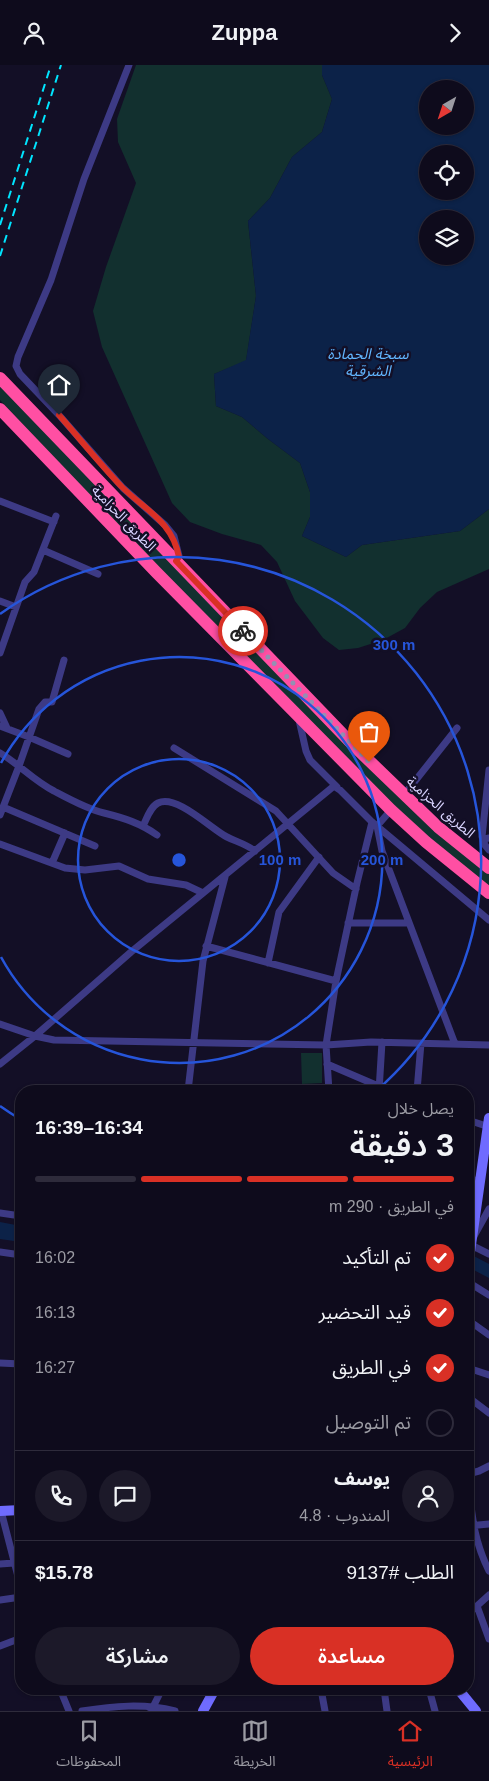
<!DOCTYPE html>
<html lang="ar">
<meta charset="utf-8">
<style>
body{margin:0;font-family:Helvetica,"Noto Sans Arabic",sans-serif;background:#1c1929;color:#f1f3f6;direction:rtl;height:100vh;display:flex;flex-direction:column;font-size:19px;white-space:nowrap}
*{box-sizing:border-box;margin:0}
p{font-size:16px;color:#9b9ba3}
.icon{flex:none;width:28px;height:28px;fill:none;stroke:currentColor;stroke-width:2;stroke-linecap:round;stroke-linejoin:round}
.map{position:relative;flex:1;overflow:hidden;direction:ltr}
.sheet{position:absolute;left:15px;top:1020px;width:459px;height:610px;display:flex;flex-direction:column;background:#0e0b1c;border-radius:20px;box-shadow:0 1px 4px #0004,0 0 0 1px #2e2b3b;direction:rtl}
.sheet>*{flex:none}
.needle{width:32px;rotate:219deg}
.tools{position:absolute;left:419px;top:15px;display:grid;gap:10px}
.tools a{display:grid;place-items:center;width:55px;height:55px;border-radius:50%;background:#0e0b1c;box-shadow:0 1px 4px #0004,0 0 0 1px #2e2b3b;font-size:25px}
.pin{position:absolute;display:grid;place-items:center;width:42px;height:42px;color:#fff;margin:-51px -21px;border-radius:50% 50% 50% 0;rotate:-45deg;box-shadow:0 0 5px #0007}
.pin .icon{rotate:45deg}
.courier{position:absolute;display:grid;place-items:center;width:50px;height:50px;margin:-25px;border:4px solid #d93025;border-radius:50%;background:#fff;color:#222;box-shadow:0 1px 6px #0007}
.summary em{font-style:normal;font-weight:600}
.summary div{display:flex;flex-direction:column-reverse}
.summary{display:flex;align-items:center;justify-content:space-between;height:85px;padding:0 20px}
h1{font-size:32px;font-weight:600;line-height:38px}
.bar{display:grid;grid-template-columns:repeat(4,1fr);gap:8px 5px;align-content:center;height:60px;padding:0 20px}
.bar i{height:6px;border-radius:4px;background:#2e2b3b}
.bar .current{background:#d93025}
.bar p{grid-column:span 4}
.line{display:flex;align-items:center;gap:12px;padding:0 20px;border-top:1px solid #2e2b3b}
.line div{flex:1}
.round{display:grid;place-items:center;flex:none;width:52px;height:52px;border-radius:26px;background:#1c1929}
ol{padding:0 20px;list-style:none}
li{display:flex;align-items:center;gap:15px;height:55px}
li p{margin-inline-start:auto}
li .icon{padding:5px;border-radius:50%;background:#d93025;color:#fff;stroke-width:4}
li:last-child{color:#9b9ba3}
li i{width:28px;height:28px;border:2px solid #2e2b3b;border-radius:50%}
.cta{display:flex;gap:10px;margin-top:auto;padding:10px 20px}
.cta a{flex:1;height:58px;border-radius:30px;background:#d93025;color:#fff;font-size:20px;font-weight:600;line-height:58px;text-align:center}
.cta a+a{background:#1c1929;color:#f1f3f6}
header{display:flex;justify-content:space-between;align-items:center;height:65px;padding:0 20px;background:#0e0b1c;font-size:22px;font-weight:600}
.tabs{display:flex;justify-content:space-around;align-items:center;height:70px;border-top:1px solid #2e2b3b;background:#0e0b1c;font-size:14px;color:#9b9ba3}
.tabs a{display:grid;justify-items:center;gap:2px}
.tabs .current{color:#d93025}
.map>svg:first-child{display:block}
.green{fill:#12302f}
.water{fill:#0c2248;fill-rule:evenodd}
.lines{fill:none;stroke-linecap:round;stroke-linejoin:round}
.street{stroke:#3d3a85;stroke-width:7}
.secondary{stroke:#6f6bff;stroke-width:10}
.highway{stroke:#ff4fa3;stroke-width:12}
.rail{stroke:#00e5ff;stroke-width:2;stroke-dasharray:8 6;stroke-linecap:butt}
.done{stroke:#948fb3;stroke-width:5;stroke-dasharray:0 9}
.route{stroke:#d93025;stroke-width:6}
.ring{fill:none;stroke:#2655da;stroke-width:2.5}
.labels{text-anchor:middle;stroke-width:5;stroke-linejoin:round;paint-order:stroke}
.street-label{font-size:14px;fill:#d9d4ff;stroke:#130f26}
.water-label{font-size:15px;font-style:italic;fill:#62b6ff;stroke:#130f26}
.centre{fill:#2655da;stroke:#130f26;stroke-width:2.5}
.ring-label{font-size:15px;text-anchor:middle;font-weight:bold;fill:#2655da;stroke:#130f26;stroke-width:5;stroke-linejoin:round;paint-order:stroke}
</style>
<header><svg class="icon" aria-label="forward" viewBox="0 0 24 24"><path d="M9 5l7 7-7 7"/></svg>Zuppa<svg class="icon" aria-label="person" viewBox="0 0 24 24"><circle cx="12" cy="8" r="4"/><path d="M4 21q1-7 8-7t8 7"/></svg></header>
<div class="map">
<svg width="489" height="1646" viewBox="0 0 489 1646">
<rect width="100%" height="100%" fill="#130f26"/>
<path class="green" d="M136,0H322V10L332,34L322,67L292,92L270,133L248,156L256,231L246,296L214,309L216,341L242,352L268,374L300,398L310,427V452L302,471L346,492L362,480L460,466L489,444V504L437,527L420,543L405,563L383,575L358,583L339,585L323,573L295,536L277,497L261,480L222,469L190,457L172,438L102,282L93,246L106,202L136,118L118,77L117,54Z
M0,319L489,808V824L381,730L155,499L0,335Z
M301,988H322V1018L302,1019Z"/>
<path class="water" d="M322,0H489V444L460,466L362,480L346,492L302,471L310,452V427L300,398L268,374L242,352L216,341L214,309L246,295L256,231L248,156L270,133L292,92L322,67L332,34L322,10ZM428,24H465V61H428ZM428,89H465V126H428ZM428,154H465V191H428Z
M0,1157L21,1161V1177L0,1174Z
M468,1188L489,1199V1213L468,1202Z"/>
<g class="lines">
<path class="street" d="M129,0L84,114L51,215L18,292L16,301L20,309L59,350L123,423L165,460L174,471L179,491L176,496
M0,436L54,457
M43,485L98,509
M0,536L16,542
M0,588L25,517L34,507L56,451
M0,648L7,663
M299,655L306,686L310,695L337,722
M0,661L29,672L68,689
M174,683L276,746L333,808L356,824
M0,688C19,699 34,716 54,726C69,734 87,744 104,748C124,753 140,758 157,770
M404,730L457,663
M3,742L95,781
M391,745L377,761L382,786L455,979
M0,750L19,701L39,644L45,637H52L64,595
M143,761C147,753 150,742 158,738C177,729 211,764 227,772C237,777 246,779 255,786
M489,773L485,774L484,779L489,785
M485,774L482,772L489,705
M0,779L65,803L85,805L119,801L148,814L186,820L203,828
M52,798L65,768
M348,858H408
M206,881L336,916
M268,898L279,847L319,792
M0,959L35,971L54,975L326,980L371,977L489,980
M0,999L35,971L131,887L334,721L340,725L372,757L489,855
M327,999L390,1026
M188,1026L203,896L225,812
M329,1026L326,980L336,916L357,818L372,757
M379,1026L382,977
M417,1026L421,978
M468,1055L489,1062
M468,1114L480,1116
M0,1148L21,1151
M474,1171L489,1144
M469,1179L489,1189
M0,1187L21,1190
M468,1217L489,1230
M468,1255L489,1270
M0,1298L21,1299
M468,1303L489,1310
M468,1332L489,1348
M468,1409L479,1406L489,1401
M468,1415C472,1449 473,1474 489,1506
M1,1446L21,1523
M468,1461L489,1459
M0,1499L14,1498
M0,1535L21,1532
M477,1541L489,1574
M468,1549L489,1530
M0,1581L21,1573
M60,1624L69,1646
M321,1624L325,1646
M384,1624L387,1646
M429,1624L435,1646
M82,1646C113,1641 144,1638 175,1646
M151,1646L162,1624"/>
<path class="secondary" d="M468,1201L489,1053
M0,1446L21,1445
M458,1624L476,1646
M203,1646L215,1624"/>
<path class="highway" d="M0,313L356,683L438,762L489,803
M0,344L156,507L391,745L426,777L489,828"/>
<path class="rail" d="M0,160L51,0
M0,191L61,0"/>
</g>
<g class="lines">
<path class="done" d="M243,566L369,697"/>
<path class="route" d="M59,350C80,374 100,399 122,422C146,446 172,456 179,492L176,496L243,566"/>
</g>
<g class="ring">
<circle cx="179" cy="795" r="101"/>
<path d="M1 698A203 203 0 1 1 1 892"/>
<path d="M20 1054A304 304 0 0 1 0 1041M0 549A304 304 0 0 1 376 1026"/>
</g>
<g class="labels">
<g class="street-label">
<text transform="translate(124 453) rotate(46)" y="5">الطريق الحزامية</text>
<text transform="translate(441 742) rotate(41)" y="5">الطريق الحزامية</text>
</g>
<g class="water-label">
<text x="368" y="294">سبخة الحمادة<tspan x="368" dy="17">الشرقية</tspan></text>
</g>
</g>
<circle cx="179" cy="795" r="8" class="centre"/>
<g class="ring-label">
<text x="394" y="585">300 m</text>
<text x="280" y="800">100 m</text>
<text x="382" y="800">200 m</text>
</g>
</svg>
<div class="tools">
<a><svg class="needle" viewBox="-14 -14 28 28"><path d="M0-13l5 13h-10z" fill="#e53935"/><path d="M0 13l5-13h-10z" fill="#9b9ba3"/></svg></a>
<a><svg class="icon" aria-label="locate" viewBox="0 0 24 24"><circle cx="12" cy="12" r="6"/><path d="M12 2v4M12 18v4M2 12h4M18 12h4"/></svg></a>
<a><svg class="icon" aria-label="layers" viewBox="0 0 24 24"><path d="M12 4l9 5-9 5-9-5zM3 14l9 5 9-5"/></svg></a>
</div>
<div class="pin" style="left:369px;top:697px;background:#ea580c"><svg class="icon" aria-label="bag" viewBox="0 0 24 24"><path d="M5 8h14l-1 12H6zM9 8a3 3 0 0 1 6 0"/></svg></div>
<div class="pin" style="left:59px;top:350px;background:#1f2937"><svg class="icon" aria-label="home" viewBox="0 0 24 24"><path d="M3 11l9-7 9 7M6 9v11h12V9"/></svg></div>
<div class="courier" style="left:243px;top:566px"><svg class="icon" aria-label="bike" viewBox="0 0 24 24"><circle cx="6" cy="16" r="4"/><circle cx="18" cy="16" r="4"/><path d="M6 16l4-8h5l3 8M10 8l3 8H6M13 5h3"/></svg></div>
<section class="sheet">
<div class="summary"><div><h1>3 دقيقة</h1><p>يصل خلال</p></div><em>16:34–16:39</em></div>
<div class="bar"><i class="current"></i><i class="current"></i><i class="current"></i><i></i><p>في الطريق · 290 m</p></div>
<ol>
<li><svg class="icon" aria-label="check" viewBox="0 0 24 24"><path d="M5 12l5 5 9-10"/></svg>تم التأكيد<p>16:02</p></li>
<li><svg class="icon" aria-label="check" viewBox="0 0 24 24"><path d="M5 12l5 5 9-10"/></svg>قيد التحضير<p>16:13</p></li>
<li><svg class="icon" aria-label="check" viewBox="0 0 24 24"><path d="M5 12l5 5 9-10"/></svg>في الطريق<p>16:27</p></li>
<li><i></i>تم التوصيل</li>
</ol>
<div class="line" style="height:90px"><a class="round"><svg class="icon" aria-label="person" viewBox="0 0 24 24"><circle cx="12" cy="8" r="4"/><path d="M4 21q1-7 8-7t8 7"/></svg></a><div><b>يوسف</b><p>المندوب · 4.8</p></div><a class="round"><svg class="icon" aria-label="chat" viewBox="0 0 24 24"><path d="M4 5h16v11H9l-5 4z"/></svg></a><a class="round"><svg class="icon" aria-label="phone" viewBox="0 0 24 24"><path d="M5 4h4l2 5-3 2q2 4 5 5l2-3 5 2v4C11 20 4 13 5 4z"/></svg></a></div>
<div class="line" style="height:65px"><div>الطلب #9137</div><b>$15.78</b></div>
<div class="cta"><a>مساعدة</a><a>مشاركة</a></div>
</section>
</div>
<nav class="tabs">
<a class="current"><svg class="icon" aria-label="home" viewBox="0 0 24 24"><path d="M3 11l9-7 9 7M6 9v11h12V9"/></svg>الرئيسية</a>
<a><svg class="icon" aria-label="map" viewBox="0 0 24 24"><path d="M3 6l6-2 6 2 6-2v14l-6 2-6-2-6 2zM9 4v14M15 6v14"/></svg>الخريطة</a>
<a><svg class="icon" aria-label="saved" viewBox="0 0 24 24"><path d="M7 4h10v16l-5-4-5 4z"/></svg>المحفوظات</a>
</nav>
